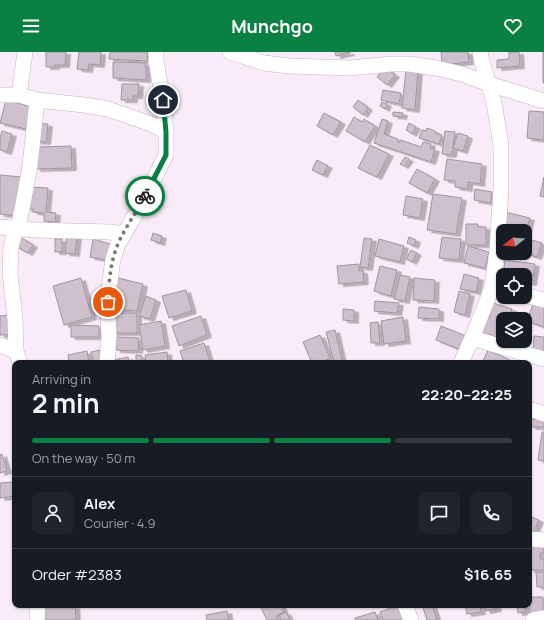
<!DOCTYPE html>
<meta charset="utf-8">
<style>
body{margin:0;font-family:Manrope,sans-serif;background:#20242c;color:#f1f3f6;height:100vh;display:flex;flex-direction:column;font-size:15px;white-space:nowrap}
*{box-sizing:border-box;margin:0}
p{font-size:13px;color:#9ea1a6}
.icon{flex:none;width:22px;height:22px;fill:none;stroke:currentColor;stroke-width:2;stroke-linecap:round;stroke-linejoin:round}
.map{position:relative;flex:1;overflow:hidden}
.panel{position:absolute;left:12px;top:308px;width:520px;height:248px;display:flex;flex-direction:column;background:#171b24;border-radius:8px;box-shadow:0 1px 3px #0004}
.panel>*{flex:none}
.needle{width:26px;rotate:253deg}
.controls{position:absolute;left:496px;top:172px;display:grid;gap:8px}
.controls a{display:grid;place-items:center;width:36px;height:36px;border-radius:8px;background:#171b24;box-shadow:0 1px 3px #0004;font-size:20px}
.pin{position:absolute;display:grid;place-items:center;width:34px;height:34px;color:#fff;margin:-17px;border:2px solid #fff;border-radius:50%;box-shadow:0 1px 4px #0007}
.courier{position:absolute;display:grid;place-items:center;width:40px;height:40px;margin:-20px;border:3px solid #0b8043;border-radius:50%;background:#fff;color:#222;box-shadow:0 1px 5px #0007}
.summary em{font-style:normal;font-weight:700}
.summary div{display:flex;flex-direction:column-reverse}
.summary{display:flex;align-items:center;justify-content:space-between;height:68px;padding:0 20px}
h1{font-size:26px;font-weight:700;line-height:30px}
.bar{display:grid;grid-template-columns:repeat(4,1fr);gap:6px 4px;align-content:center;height:48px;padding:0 20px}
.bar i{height:5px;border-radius:3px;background:#363941}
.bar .selected{background:#0b8043}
.bar p{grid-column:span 4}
.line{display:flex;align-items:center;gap:10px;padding:0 20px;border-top:1px solid #363941}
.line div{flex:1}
.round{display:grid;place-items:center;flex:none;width:42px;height:42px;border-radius:8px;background:#20242c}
header{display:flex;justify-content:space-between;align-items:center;height:52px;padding:0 20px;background:#0b8043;color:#fff;font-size:18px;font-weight:700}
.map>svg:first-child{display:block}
.building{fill:#cec1cd;stroke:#a1949f;filter:url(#shadow)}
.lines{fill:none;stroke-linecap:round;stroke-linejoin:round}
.street-casing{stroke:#c3b6c1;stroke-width:16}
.street{stroke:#fff;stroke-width:15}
.done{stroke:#7f777e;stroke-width:4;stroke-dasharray:0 7.2}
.route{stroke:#0b8043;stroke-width:5}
</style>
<header><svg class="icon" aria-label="menu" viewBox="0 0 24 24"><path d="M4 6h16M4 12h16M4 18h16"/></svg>Munchgo<svg class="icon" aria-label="heart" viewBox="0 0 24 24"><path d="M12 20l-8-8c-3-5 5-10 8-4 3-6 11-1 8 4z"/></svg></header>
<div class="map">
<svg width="544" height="568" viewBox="0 0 544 568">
<defs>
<filter id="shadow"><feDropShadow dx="4.5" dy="2.5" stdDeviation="0" flood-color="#0004"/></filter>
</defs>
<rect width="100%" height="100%" fill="#f9ecf8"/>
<path class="building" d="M46,0H66L65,13H55V15H46Z
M79,0H101L100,13L89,12L88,18L77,17Z
M110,0H148L147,9L109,7Z
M335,0H350V1L336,4Z
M441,0H468L469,10L442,13Z
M509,0H519L520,14L497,16V8L509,7Z
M543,0H544V31H543Z
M113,10L146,11V28L113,26Z
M385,15L395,23L387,33L377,25Z
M406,17L418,18L415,58L402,56Z
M122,32H139L138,44H133V48H121Z
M383,38L401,41L399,52L381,48Z
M6,48L32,55L26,77L0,71Z
M358,48L368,56L363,63L353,55Z
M382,50L387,52L385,57L380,54Z
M529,59L544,60V88L527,86Z
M393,60L403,61L402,65L393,64Z
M324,61L341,70L333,83L317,74Z
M354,65L362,70L364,67L375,74L365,90L346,79Z
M382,67L388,69L384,82L398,87V90H400L401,88L421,95L423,90L431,92L430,96L435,97L431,110L374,91Z
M36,71L48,72L46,90L34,89Z
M409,71L416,75L412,82L406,78Z
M427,76L435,79V81L442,83L439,92L419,86L422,78L426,79Z
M2,79L12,82L7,100L0,98V86Z
M445,79L455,80L452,103L442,102Z
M458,81L468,84L463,99L453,96Z
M370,93L389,102L377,125L358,116Z
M71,94L72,116L36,117V95Z
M405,105L409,107L404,114L400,112Z
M447,107L482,112L480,132L468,130V137L455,135V129L444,128Z
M317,108L328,114L323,123L312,118Z
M417,117L435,127L427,141L409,131Z
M0,123L22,125L18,164L0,162Z
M544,125V145L540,144Z
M29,135L48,136L46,160L56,161L55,170L44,169V161L33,160V157H27Z
M475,137L492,140L491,151L474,148Z
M433,142L462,146L456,182L427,178Z
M406,144L423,147L420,166L403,163Z
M505,160L530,166L527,178L502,172Z
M466,172H478V175H486V193H466Z
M153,181L162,184L160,191L151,188Z
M67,182L77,183L75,202L65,201Z
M409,185L416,188L414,194L407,191Z
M442,185L461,187L459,208L439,206Z
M22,186L33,193L28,201L17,195Z
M364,186L372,187L368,216L360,215Z
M55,187H62V200H55Z
M93,187L110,192L107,208L90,205Z
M379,187L404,194L400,210L375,204Z
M532,188L542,191L537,205L528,202Z
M468,194L489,200L485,216L464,211Z
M411,198L417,201L412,210L406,207Z
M505,208L535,212L532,231L525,230V223H503Z
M359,212V219H363L364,230L339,232L337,214Z
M380,214L397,218L391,244L374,239Z
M464,222L479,226L476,240L460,237Z
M400,223L410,225L405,249L394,247Z
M114,225L143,232L137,259L112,257Z
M81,226L92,265L64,273L53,234Z
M414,226L435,228L434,249L413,248Z
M186,238L192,259L169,266L162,244Z
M459,239L470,242L465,263L454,260Z
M146,244L156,248L150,267L139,264Z
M375,249L399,251L397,261L374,259Z
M534,249L544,253V275L527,269Z
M493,251L512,257L511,260L523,263L522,267H503V287L479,280L483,265L489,266Z
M419,255L439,257V267L418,266Z
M343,257L354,258V269L343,268Z
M112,261H137V281H112Z
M11,263V283H0V264Z
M201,264L207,283L179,294L172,274Z
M403,265L406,289L384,292L381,269Z
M161,269L165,294L143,298L139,273Z
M378,270L380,291H371L370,271Z
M71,273L99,274V285H71Z
M441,274L466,284L461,298L436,288Z
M335,278L342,308L334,310L326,280Z
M320,283L330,306L319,311H312L303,290Z
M534,284L544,285V303L533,302Z
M116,285L139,286L138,299L116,298Z
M204,291L210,310L184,311L180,299Z
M100,298L103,311H94L91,300Z
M488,298L512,309V311H482Z
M87,299L89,311H69L68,303Z
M167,300L168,311H146L145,303Z
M136,303L142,304V311H136Z
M128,305L129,311H109V309Z
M531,367L544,368V375H531Z
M542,380H544V409L538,408Z
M2,402L7,419L0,421V403Z
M15,430V444L0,446V431Z
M529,464L539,468L534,480L529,478Z
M531,490L544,491V501H540V507H544V518H530Z
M536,520H544V535H537Z
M530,545H543V563H530Z
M266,553H281L284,560L276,564L278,568H267L261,556Z
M399,553L407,568H383L380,560Z
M422,553H432L437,568H427Z
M465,553H480L481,560L467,562Z
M485,553H496L497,557L486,559Z
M517,553H525L526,560L518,561Z
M75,554L76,568H44L43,556Z
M227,559L229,568H207L206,563Z
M286,560L290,568H282L279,563Z
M375,560L378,568H355V566Z"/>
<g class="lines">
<defs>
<path id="street" d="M230,0L264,11L289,14L350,16L391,12H409L436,16L462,22L489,32L544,49
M0,43H19L37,48L84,53L108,57L151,72L166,80
M19,43L25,0
M0,175L35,178L110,180L123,182
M525,243L544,248
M472,286L544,307
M0,293L16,299
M20,311L16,299L15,267L10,221L11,194L14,184L18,176L23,152L30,114L37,48
M107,311L109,285L108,264L109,236L113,207L118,192L140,155L166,103V80L163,48L156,9V0
M461,311L472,286L492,236L497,198L501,137V94L494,50L482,10L480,0
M529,357L544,362
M529,487L544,488
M405,553L411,568
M37,568L38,553
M533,568L544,566"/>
</defs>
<use href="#street" class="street-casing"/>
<use href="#street" class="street"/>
</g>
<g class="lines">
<path class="done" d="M108,250C109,231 110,210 118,192C125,175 137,160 145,144"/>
<path class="route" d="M145,144L166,103V80L163,48"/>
</g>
</svg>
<div class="controls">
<a><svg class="needle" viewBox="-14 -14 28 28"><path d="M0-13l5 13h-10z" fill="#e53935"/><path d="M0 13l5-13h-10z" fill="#9ea1a6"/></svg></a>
<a><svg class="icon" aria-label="locate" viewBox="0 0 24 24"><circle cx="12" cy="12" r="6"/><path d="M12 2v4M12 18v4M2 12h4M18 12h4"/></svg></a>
<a><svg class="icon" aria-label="layers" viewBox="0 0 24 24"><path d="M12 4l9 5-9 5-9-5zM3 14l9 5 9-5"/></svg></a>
</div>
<div class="pin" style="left:108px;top:250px;background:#ea580c"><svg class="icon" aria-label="bag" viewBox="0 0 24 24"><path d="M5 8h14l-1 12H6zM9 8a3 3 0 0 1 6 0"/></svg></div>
<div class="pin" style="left:163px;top:48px;background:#1f2937"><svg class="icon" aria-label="home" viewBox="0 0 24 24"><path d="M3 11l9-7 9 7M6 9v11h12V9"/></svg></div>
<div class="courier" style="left:145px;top:144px"><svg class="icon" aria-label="bike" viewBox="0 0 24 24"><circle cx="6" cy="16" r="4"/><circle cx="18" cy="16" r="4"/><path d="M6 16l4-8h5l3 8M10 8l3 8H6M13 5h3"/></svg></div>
<section class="panel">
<div class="summary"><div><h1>2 min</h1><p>Arriving in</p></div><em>22:20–22:25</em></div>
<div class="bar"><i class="selected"></i><i class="selected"></i><i class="selected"></i><i></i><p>On the way · 50 m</p></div>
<div class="line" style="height:72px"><a class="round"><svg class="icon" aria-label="person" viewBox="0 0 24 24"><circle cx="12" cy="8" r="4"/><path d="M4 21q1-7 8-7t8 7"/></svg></a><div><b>Alex</b><p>Courier · 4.9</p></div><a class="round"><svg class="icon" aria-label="chat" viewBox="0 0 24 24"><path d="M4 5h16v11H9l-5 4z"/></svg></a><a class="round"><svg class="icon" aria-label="phone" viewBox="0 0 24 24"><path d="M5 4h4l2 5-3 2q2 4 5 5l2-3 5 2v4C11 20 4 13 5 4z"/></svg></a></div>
<div class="line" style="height:52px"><div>Order #2383</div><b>$16.65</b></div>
</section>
</div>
